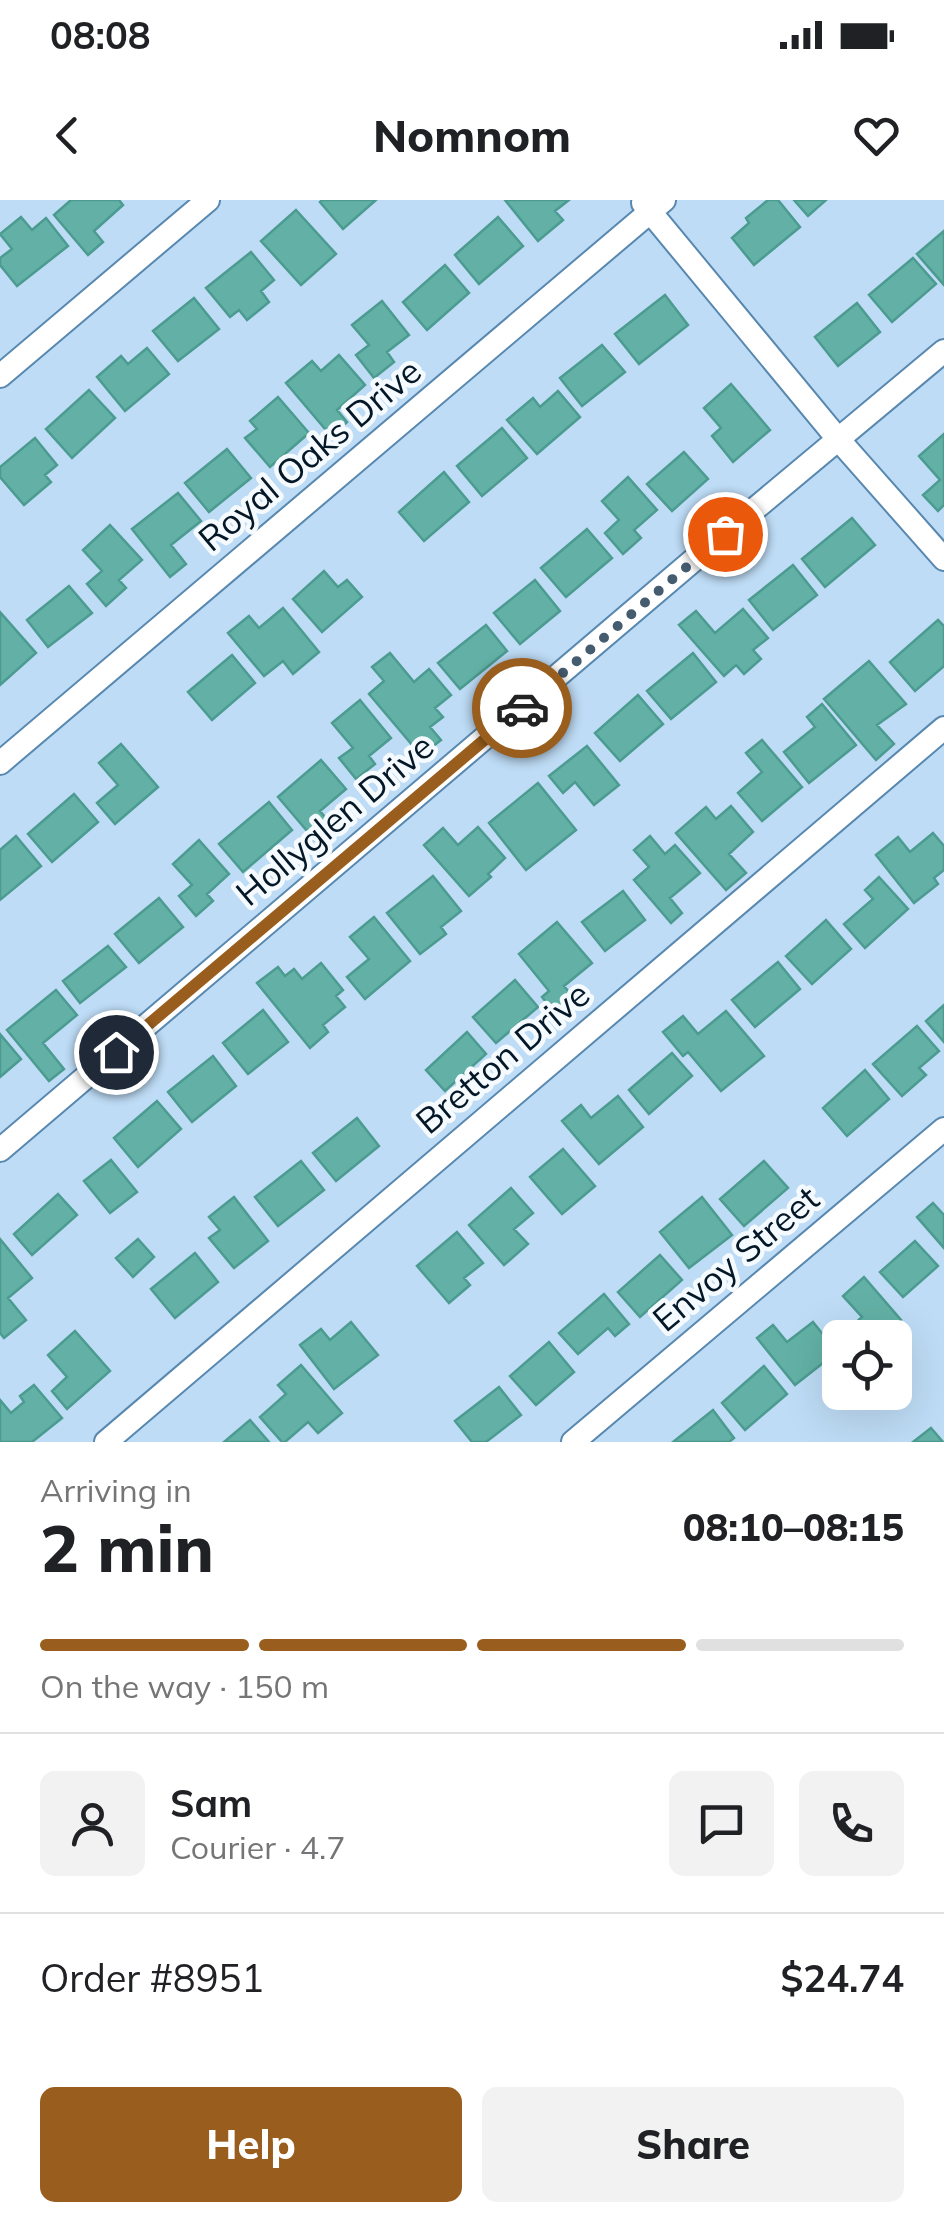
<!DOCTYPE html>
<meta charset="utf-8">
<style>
body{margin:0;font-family:Mulish,sans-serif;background:#f2f2f2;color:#202124;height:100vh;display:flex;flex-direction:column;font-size:38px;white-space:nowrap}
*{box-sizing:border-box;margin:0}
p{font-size:32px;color:#757577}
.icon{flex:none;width:55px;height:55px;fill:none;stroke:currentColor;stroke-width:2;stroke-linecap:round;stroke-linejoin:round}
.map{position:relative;height:1242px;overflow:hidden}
.side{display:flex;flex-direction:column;background:#fff;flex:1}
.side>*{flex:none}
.controls{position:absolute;left:822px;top:1120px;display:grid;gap:20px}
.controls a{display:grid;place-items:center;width:90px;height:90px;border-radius:15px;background:#fff;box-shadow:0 10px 40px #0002;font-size:50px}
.pin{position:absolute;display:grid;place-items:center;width:85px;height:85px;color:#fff;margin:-42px;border:5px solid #fff;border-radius:50%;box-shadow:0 2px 10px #0007}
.courier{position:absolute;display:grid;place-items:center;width:100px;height:100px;margin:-50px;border:8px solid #995e1d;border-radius:50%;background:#fff;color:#222;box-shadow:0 2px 12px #0007}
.overview em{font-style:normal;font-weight:800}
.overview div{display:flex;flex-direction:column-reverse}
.overview{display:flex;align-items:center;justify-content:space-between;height:170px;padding:0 40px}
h1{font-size:65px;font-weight:800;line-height:75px}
.bar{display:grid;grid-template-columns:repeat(4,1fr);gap:15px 10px;align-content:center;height:120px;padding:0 40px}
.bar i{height:12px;border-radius:8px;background:#e0e0e0}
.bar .active{background:#995e1d}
.bar p{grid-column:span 4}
.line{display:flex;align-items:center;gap:25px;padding:0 40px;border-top:2px solid #e0e0e0}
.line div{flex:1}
.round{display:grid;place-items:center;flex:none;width:105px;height:105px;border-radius:15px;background:#f2f2f2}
.action{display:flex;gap:20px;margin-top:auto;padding:20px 40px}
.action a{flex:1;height:115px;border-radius:15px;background:#995e1d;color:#fff;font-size:40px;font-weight:800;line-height:115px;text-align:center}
.action a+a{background:#f2f2f2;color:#202124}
.status{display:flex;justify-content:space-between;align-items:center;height:70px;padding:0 50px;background:#fff;direction:ltr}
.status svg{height:28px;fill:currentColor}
header{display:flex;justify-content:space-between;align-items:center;height:130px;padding:0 40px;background:#fff;font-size:45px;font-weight:800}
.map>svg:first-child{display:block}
.building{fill:#63b1a6;stroke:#4c9b90;stroke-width:2.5}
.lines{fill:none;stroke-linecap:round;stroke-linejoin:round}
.street-casing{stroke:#5888af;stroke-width:26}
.street{stroke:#fff;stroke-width:22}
.done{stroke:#455c6f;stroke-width:10;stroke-dasharray:0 18}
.route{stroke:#995e1d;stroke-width:12}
.labels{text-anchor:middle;stroke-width:9;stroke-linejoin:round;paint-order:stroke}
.street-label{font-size:35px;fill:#041726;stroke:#f5fafe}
</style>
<div class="status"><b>08:08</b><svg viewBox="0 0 49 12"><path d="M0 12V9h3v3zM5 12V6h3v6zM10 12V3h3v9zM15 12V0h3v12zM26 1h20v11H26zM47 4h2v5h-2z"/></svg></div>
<header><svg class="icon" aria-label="back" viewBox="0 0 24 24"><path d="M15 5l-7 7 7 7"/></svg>Nomnom<svg class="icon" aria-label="heart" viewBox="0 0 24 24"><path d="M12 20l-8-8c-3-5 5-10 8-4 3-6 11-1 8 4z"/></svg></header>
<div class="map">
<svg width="944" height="1242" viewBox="0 0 944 1242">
<rect width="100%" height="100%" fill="#bedcf6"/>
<path class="building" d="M71,0H119L123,5L94,31L103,42L88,55L54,15Z
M322,0H376L343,29L320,2Z
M505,0H569L555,11L563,20L538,41Z
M768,0H778L800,27L754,65L732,38L749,23L746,18Z
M794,0H826L808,16Z
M296,10L336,54L301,85L261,41Z
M21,17L32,30L46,18L68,46L17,86L0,65V58L12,49L0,34Z
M498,17L523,46L479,84L455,55Z
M944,31V85L917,54Z
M251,52L274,80L261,91L269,102L247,120L239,110L230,117L206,88Z
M913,58L936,84L892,122L869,95Z
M445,65L469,93L427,130L403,102Z
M665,95L688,125L639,164L615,134Z
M194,98L219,129L178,161L153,131Z
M382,101L409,135L387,152L394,162L374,178L356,155L369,145L352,125Z
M857,103L880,132L838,166L815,137Z
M602,145L625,172L582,206L560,178Z
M147,148L169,174L125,211L97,177L121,156L128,164Z
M339,155L365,185L337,210L347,222L331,236L286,183L312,161L321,171Z
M731,184L770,230L733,262L712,236L721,228L704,208Z
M89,190L115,218L72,258L46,229Z
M558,191L580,217L537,254L507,220L533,198L540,207Z
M278,197L309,233L270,267L245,238L257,229L250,221Z
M502,228L527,258L482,296L457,266Z
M944,234V305L938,311L923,295L940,280L919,256Z
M35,238L57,265L45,275L51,282L24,305L0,277V267Z
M227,249L251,278L209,312L185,283Z
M684,252L708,279L672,311L647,284Z
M444,272L469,302L424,341L399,312Z
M628,277L657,310L634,330L641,338L623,354L605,333L619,320L602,301Z
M178,293L201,321L171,345L186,364L170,377L132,329Z
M852,318L875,345L825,387L802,359Z
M110,325L142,360L119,380L126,388L106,406L87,384L102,371L83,350Z
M587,329L612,358L566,397L541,368Z
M793,365L817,395L773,430L749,400Z
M324,371L338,387L347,380L362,397L322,432L293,399Z
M535,380L560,411L520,444L494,413Z
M69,386L92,413L48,447L27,420Z
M283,408L319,452L293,474L283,461L264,476L228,433L249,416L259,428Z
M743,409L768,438L753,450L761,459L744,474L736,465L724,476L679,425L696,411L715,433Z
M0,412L36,453L0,485Z
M938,420L944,426V466L915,491L890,462Z
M486,425L507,451L460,489L438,463Z
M390,453L414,482L429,469L451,495L435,508L443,517L430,527L441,540L432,547L424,537L413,546L369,494L384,481L372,467Z
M693,453L716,482L671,519L647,491Z
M232,455L255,483L212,520L188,492Z
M869,461L906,504L877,525L894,544L876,560L824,499Z
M638,495L663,524L620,561L595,533Z
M360,500L391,538L369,556L375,564L356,579L339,558L353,548L332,523Z
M822,504L856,545L809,583L784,552L815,527L807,517Z
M762,540L802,587L762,621L738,593L762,572L746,553Z
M121,544L158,587L115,624L97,603L118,585L99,563Z
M587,546L619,585L594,605L575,582L563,593L549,576Z
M321,560L346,589L320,611L336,630L319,645L278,597Z
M538,583L576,630L526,670L489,623Z
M74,594L98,622L52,662L28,634Z
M269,602L292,630L243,672L219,644Z
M731,606L753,632L729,654L746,673L726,690L676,633L706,607L716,619Z
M478,627L505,658L488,674L491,677L469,696L424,645L443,628L458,645Z
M933,633L944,646V670L934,678L938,684L914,703L876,655L898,637L910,652Z
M16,636L41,666L0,700V650Z
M650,636L665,654L675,645L700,673L670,698L682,713L671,723L634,680L649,667L634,650Z
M199,640L229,674L207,694L213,701L196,716L179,696L192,685L173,664Z
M433,676L461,711L441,727L446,734L420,754L387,713Z
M879,677L908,709L865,748L844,724L873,699L865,690Z
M623,691L645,720L605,751L582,722Z
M159,698L183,727L139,763L115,734Z
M374,717L410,761L365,799L347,777L369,759L350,737Z
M826,720L851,749L812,784L786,756Z
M557,722L592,763L564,786L578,803L559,819L542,797L549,791L519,754Z
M108,746L126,767L80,803L63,781Z
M778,762L800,789L755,827L732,800Z
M321,763L343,790L336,796L345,807L323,825L328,832L310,848L257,783L278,767L285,776L294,769L302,779Z
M515,780L538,807L496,843L473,817Z
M56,790L77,815L43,843L64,869L49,881L7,830Z
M944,805V842L926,821Z
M263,810L288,842L248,874L223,843Z
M726,811L764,856L721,891L688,852L683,856L663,832L683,816L698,834Z
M917,826L939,851L919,868L926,875L902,896L873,864Z
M467,832L486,854L445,891L426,870Z
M0,834L21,859L0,877Z
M672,853L692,876L649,914L629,890Z
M213,856L236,886L192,922L168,892Z
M865,870L889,899L847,936L823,908Z
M618,896L643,927L599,964L562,921L581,905L591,918Z
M157,901L181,929L138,967L114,938Z
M357,918L379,946L336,981L313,953Z
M563,949L595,986L562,1014L530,977Z
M111,960L137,992L110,1013L84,981Z
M301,961L324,990L278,1026L255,997Z
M764,961L788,988L744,1026L720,999Z
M511,988L533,1013L514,1029L528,1044L504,1065L469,1025Z
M58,994L77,1015L32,1055L14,1034Z
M234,997L268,1041L234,1068L209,1038L220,1030L209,1017Z
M702,997L732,1035L689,1068L660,1032Z
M933,1003L944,1015V1048L917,1017Z
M457,1032L483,1063L464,1078L470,1085L449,1103L417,1066Z
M0,1039L32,1078L8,1098L26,1120L4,1138L0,1133Z
M138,1039L154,1057L133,1077L116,1058Z
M915,1041L938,1066L903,1097L880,1072Z
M195,1053L218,1082L175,1118L151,1089Z
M660,1055L682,1080L640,1117L618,1092Z
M864,1077L901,1120L881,1138H842L841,1136L862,1117L843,1096Z
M604,1094L629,1124L615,1136L608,1128L578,1154L559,1133Z
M351,1122L378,1155L334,1189L300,1145L321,1129L330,1140Z
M813,1122L837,1152L795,1185L757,1138L773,1125L787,1142Z
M75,1131L110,1171L67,1209L52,1191L67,1177L48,1155Z
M549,1142L574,1172L536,1205L510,1176Z
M301,1165L342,1213L318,1233L308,1222L285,1242H282L260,1217L286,1194L278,1185Z
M764,1166L787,1194L745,1230L722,1203Z
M34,1185L62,1218L32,1242H0V1200L11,1213L24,1202L20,1196Z
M499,1187L521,1215L486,1242H472L455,1221Z
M713,1210L734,1238L729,1242H673Z
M250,1220L269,1242H224Z
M931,1228L943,1242H913Z"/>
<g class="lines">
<defs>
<path id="street" d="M643,3L838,239L944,359
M0,176L208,0
M0,563L664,0
M0,950L696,358L944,151
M106,1242L944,528
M573,1242L944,929"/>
</defs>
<use href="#street" class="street-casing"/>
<use href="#street" class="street"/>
</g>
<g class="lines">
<path class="done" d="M522,508L725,334"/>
<path class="route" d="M116,852L522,508"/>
</g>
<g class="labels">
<g class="street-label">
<text transform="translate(310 255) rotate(-40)" y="12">Royal Oaks Drive</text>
<text transform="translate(335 620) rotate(-40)" y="12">Hollyglen Drive</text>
<text transform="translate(503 858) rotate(-40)" y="12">Bretton Drive</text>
<text transform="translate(736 1059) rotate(-40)" y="12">Envoy Street</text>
</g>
</g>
</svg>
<div class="controls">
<a><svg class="icon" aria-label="locate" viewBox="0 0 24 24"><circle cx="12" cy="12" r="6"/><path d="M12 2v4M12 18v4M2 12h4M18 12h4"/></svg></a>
</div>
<div class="pin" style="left:725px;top:334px;background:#ea580c"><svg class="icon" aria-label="bag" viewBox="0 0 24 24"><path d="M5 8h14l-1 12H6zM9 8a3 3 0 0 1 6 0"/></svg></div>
<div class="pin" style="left:116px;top:852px;background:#1f2937"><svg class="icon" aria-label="home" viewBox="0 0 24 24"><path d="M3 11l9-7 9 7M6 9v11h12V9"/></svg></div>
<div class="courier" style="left:522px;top:508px"><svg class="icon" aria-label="car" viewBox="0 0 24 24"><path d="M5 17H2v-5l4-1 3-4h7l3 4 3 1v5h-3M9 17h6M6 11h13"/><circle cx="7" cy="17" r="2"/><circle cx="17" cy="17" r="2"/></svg></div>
</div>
<section class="side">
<div class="overview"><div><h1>2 min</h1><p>Arriving in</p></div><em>08:10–08:15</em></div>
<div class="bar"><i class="active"></i><i class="active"></i><i class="active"></i><i></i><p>On the way · 150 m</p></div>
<div class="line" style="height:180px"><a class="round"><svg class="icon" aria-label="person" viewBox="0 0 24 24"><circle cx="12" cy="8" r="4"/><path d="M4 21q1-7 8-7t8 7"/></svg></a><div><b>Sam</b><p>Courier · 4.7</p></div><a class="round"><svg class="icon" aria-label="chat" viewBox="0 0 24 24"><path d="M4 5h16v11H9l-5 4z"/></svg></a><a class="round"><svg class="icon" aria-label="phone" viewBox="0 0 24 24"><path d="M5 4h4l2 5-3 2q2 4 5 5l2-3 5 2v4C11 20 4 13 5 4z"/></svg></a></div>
<div class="line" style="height:130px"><div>Order #8951</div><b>$24.74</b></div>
<div class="action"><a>Help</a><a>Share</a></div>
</section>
